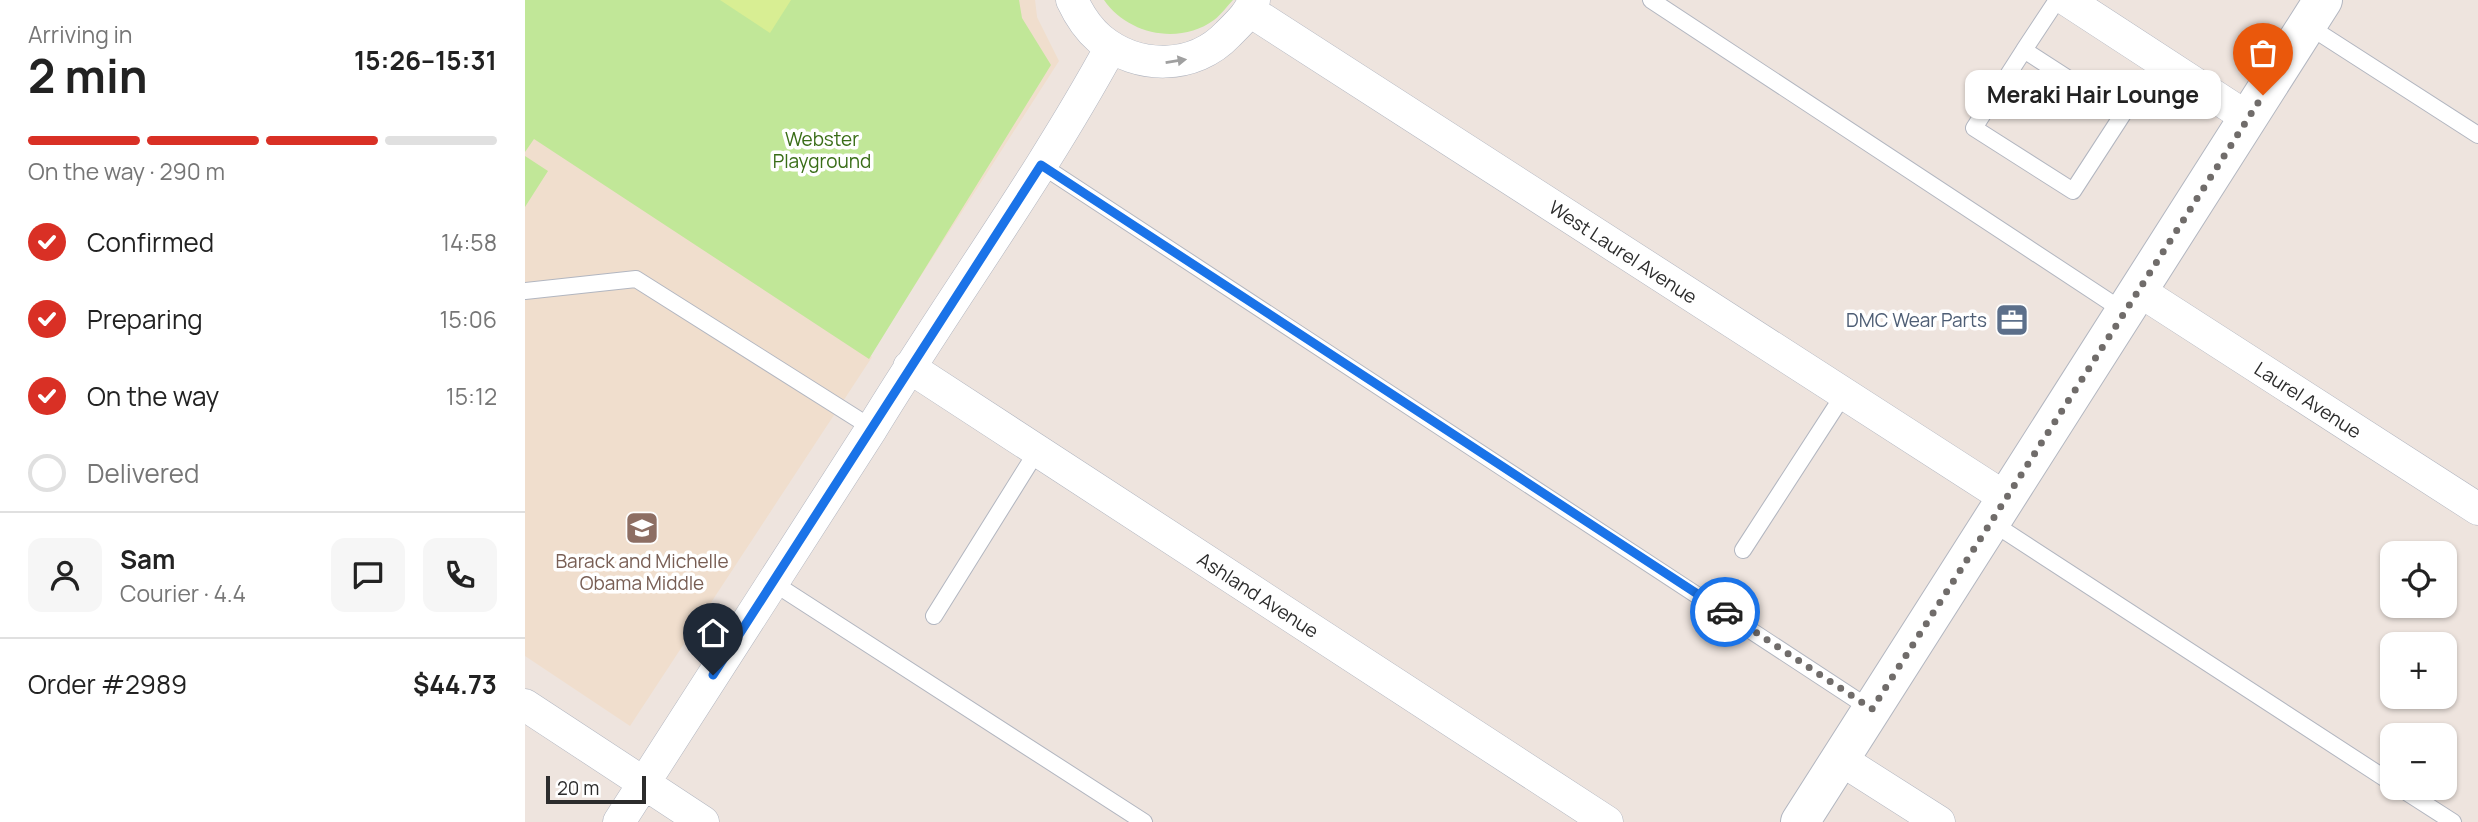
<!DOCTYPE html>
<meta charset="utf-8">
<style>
body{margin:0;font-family:Manrope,sans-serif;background:#f6f6f6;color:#222;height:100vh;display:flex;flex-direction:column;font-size:26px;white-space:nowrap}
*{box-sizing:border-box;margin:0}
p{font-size:23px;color:#767676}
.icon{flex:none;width:38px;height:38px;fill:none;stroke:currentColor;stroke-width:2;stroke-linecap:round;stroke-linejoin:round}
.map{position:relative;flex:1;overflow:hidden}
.drawer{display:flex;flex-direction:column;background:#fff;width:525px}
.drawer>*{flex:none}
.buttons{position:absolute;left:1855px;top:541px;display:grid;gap:14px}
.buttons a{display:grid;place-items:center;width:77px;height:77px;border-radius:14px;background:#fff;box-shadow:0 2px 5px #0004;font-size:35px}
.scale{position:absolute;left:21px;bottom:18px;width:100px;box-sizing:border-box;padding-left:7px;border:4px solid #2c2c2c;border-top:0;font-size:19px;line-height:24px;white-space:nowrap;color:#2c2c2c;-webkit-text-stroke:5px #fff;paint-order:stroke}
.pin{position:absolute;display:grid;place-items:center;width:60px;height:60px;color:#fff;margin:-72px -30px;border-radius:50% 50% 50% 0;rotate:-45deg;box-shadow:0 0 7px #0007}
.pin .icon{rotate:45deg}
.courier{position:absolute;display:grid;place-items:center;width:70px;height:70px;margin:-35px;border:5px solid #1a73e8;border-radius:50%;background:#fff;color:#222;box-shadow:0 2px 9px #0007}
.bubble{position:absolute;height:49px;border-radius:14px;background:#fff;box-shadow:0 2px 5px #0004;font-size:23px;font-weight:700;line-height:49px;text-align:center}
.overview em{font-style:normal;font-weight:700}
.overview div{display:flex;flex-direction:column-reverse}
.overview{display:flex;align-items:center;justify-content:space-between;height:119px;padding:0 28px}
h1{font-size:46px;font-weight:700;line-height:52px}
.bar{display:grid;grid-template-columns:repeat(4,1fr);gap:10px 7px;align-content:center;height:84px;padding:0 28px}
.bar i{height:9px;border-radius:5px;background:#e0e0e0}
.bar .selected{background:#d93025}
.bar p{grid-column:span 4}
.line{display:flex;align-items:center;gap:18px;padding:0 28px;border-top:2px solid #e0e0e0}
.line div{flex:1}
.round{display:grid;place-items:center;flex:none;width:74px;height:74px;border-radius:14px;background:#f6f6f6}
ol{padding:0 28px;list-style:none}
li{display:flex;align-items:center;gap:21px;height:77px}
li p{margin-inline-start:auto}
li .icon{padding:7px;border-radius:50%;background:#d93025;color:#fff;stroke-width:4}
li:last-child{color:#767676}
li i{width:38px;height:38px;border:4px solid #e0e0e0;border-radius:50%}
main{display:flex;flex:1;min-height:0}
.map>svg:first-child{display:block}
.education{fill:#f0decd}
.park{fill:#c1e798}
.pitch{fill:#d8ee93}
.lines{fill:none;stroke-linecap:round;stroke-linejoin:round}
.service-casing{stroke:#b2b6c0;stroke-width:18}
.minor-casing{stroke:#b2b6c0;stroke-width:33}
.secondary-casing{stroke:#b2b6c0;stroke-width:40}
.service{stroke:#fff;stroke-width:16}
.minor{stroke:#fff;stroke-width:32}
.secondary{stroke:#fff;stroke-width:38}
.oneway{fill:#a0a0a0}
.done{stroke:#706c6a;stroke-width:7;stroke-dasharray:0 12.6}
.route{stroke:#1a73e8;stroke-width:9}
.labels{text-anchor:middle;stroke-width:7;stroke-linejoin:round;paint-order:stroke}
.park-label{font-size:19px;fill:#396d17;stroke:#fff}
.street-label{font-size:19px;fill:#2c2c2c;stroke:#fff}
.service-label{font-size:19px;fill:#4e5e75;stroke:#fff;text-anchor:end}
.education-label{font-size:19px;fill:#785e54;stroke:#fff}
</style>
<main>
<section class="drawer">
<div class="overview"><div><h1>2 min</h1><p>Arriving in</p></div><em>15:26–15:31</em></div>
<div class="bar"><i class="selected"></i><i class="selected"></i><i class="selected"></i><i></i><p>On the way · 290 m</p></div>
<ol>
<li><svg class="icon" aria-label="check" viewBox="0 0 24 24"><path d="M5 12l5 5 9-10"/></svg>Confirmed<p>14:58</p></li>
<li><svg class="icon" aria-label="check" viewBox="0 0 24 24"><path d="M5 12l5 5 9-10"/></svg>Preparing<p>15:06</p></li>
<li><svg class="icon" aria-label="check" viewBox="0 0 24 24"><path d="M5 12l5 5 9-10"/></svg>On the way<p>15:12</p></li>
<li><i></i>Delivered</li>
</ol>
<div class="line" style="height:126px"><a class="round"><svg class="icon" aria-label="person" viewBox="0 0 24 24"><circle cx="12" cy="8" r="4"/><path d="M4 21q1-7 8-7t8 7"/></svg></a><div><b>Sam</b><p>Courier · 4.4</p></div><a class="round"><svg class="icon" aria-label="chat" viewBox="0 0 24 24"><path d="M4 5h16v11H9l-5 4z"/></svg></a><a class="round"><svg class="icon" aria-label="phone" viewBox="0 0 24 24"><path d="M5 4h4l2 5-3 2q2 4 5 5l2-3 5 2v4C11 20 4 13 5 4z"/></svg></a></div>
<div class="line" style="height:91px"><div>Order #2989</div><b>$44.73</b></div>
</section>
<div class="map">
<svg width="1953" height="822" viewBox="0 0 1953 822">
<rect width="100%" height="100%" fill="#eee4de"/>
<path class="education" d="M0,0H510L512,17L534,61L345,355L347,357L105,726L0,656Z"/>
<path class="park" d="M0,0H494L497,18L526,65L344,359L9,139L0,152Z
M579,0H708C702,6 696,15 689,20C655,45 603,35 579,0Z
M0,156L23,171L0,207Z"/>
<path class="pitch" d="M195,0H266L245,33Z"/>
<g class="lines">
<defs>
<path id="service" d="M1126,0L1600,312
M1782,25L1953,135
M1499,50L1598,114L1548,191L1449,128Z
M1499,50L1532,0
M516,165L1347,710
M0,291L111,279L347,428
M1466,522L1867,783
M1218,550L1319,394
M247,582L619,822
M409,616L512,451
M1875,788L1928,822"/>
<path id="minor" d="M547,0C554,15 562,28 575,39C613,70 669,70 703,34C714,23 724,14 729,0
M1542,0L1723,118
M725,11L1481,498
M1613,290L1953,509
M384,367L1082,822
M0,705L178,822
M1315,759L1414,822
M94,822L347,428C425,300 514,179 586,47"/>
<path id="secondary" d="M1275,822L1798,0"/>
</defs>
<use href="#service" class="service-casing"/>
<use href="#minor" class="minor-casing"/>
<use href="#secondary" class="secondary-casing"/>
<use href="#service" class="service"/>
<use href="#minor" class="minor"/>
<use href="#secondary" class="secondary"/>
</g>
<defs><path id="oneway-solid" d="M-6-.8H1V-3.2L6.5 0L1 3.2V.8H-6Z" transform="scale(1.75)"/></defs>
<use class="oneway" href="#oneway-solid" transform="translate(651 61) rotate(-9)"/>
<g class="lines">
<path class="done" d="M1200,612L1347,709L1738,95"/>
<path class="route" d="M188,675L516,165L1200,612"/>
</g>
<defs>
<symbol id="office-square" viewBox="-11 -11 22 22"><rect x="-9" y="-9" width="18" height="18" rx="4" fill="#5c6f8a" stroke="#fff"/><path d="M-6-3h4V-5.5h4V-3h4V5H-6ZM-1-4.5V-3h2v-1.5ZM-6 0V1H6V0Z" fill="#fff"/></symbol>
<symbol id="school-square" viewBox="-11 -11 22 22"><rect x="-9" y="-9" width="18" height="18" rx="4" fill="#8d6e63" stroke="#fff"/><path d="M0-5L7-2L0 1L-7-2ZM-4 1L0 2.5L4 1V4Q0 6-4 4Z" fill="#fff"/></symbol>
</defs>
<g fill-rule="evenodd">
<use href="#office-square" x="1468" y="301" width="38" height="38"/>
<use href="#school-square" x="98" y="509" width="38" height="38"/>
</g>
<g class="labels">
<g class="park-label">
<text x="297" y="146">Webster<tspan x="297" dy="22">Playground</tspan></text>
</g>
<g class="street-label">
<text transform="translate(1098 252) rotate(33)" y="7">West Laurel Avenue</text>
<text transform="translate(1783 400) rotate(33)" y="7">Laurel Avenue</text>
<text transform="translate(733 595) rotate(33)" y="7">Ashland Avenue</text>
</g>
<g class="service-label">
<text x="1462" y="327">DMC Wear Parts</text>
</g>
<g class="education-label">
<text x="117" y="568">Barack and Michelle<tspan x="117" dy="22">Obama Middle</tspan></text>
</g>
</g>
</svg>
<div class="buttons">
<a><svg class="icon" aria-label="locate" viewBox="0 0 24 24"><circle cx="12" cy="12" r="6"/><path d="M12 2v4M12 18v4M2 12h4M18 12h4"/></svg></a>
<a>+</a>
<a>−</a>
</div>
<div class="scale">20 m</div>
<div class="pin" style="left:1738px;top:95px;background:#ea580c"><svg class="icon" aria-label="bag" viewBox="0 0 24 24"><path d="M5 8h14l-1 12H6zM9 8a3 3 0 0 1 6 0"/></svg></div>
<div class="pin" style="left:188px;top:675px;background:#1f2937"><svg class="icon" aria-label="home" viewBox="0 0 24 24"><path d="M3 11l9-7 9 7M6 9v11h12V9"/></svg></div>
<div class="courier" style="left:1200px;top:612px"><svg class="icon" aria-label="car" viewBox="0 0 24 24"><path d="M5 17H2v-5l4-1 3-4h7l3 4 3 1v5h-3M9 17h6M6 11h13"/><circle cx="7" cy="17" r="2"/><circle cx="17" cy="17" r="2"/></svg></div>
<div class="bubble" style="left:1440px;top:70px;width:256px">Meraki Hair Lounge</div>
</div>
</main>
